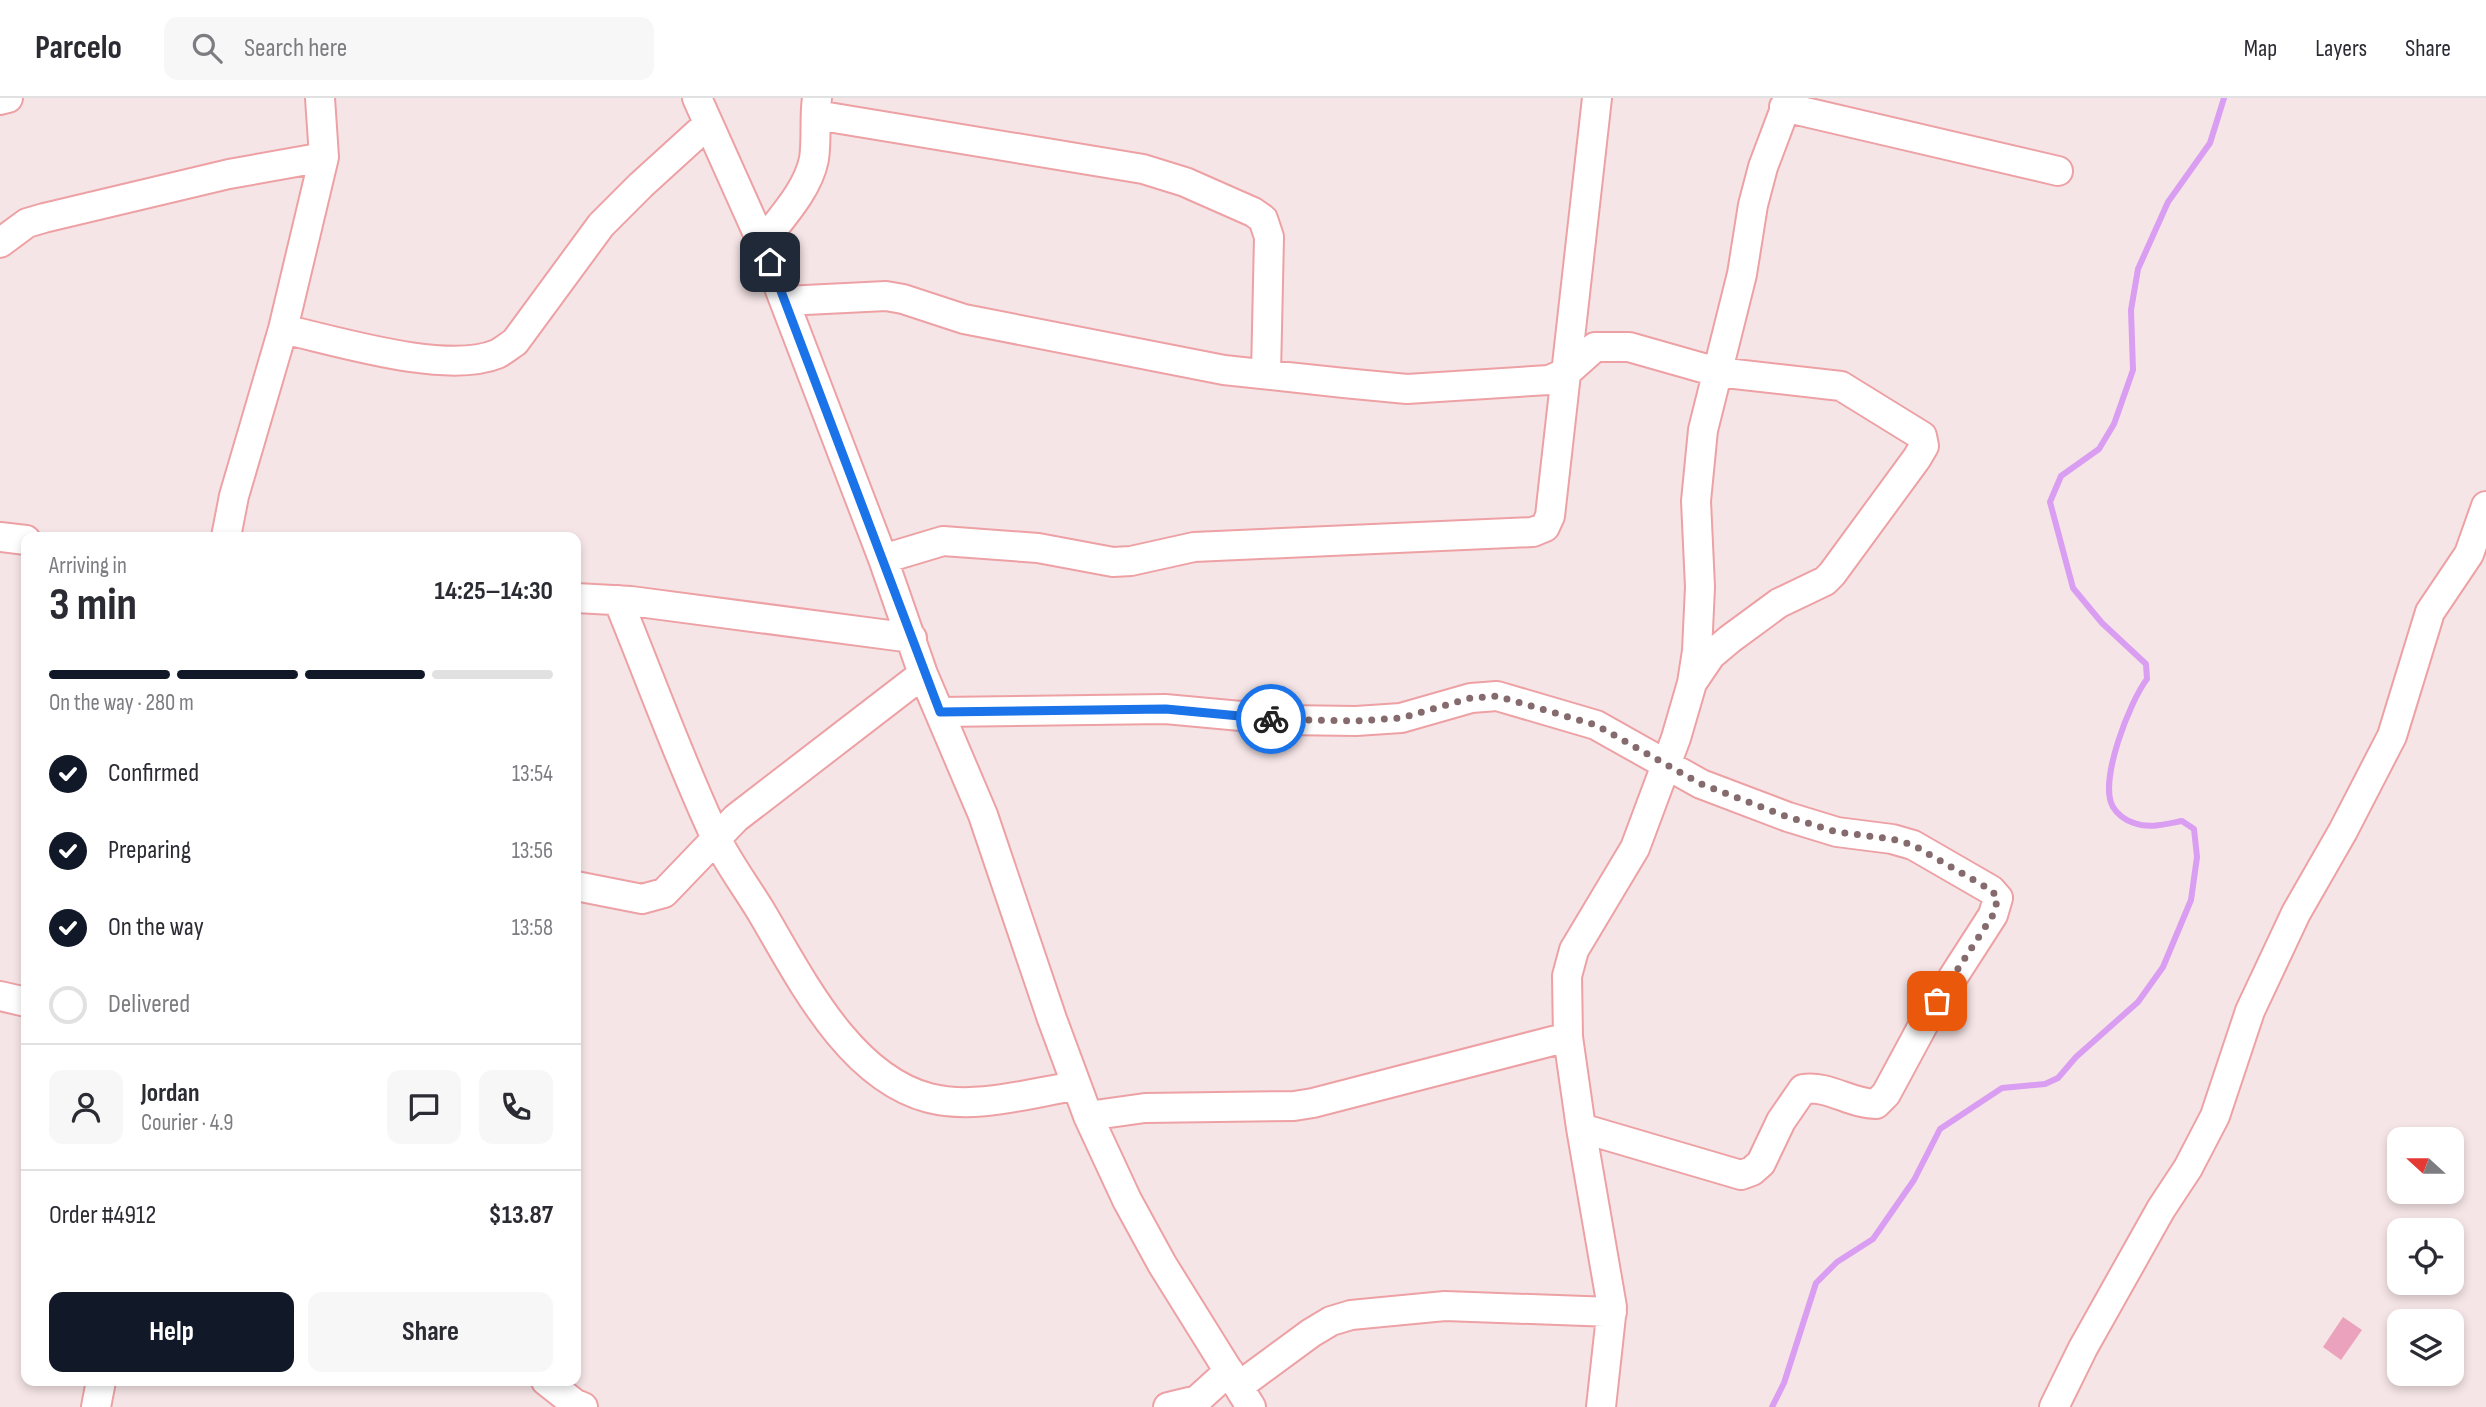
<!DOCTYPE html>
<meta charset="utf-8">
<style>
body{margin:0;font-family:"Sofia Sans Condensed",sans-serif;background:#f7f7f7;color:#2b2b33;height:100vh;display:flex;flex-direction:column;font-size:26px;white-space:nowrap}
*{box-sizing:border-box;margin:0}
p{font-size:23px;color:#7c7c81}
.icon{flex:none;width:38px;height:38px;fill:none;stroke:currentColor;stroke-width:2;stroke-linecap:round;stroke-linejoin:round}
.map{position:relative;flex:1;overflow:hidden}
.sheet{position:absolute;left:21px;top:434px;width:560px;height:854px;display:flex;flex-direction:column;background:#fff;border-radius:14px;box-shadow:0 4px 10px #0003}
.sheet>*{flex:none}
.needle{width:46px;rotate:291deg}
.tools{position:absolute;left:2387px;top:1029px;display:grid;gap:14px}
.tools a{display:grid;place-items:center;width:77px;height:77px;border-radius:14px;background:#fff;box-shadow:0 4px 10px #0003;font-size:35px}
.pin{position:absolute;display:grid;place-items:center;width:60px;height:60px;color:#fff;margin:-30px;border-radius:14px;box-shadow:0 4px 10px #0006}
.courier{position:absolute;display:grid;place-items:center;width:70px;height:70px;margin:-35px;border:5px solid #1a73e8;border-radius:50%;background:#fff;color:#222;box-shadow:0 2px 9px #0007}
.head em{font-style:normal;font-weight:700}
.head div{display:flex;flex-direction:column-reverse}
.head{display:flex;align-items:center;justify-content:space-between;height:119px;padding:0 28px}
h1{font-size:46px;font-weight:700;line-height:52px}
.bar{display:grid;grid-template-columns:repeat(4,1fr);gap:10px 7px;align-content:center;height:84px;padding:0 28px}
.bar i{height:9px;border-radius:5px;background:#e1e1e2}
.bar .on{background:#111827}
.bar p{grid-column:span 4}
.line{display:flex;align-items:center;gap:18px;padding:0 28px;border-top:2px solid #e1e1e2}
.line div{flex:1}
.round{display:grid;place-items:center;flex:none;width:74px;height:74px;border-radius:14px;background:#f7f7f7}
ol{padding:0 28px;list-style:none}
li{display:flex;align-items:center;gap:21px;height:77px}
li p{margin-inline-start:auto}
li .icon{padding:7px;border-radius:50%;background:#111827;color:#fff;stroke-width:4}
li:last-child{color:#7c7c81}
li i{width:38px;height:38px;border:4px solid #e1e1e2;border-radius:50%}
.action{display:flex;gap:14px;margin-top:auto;padding:14px 28px}
.action a{flex:1;height:80px;border-radius:14px;background:#111827;color:#fff;font-size:28px;font-weight:700;line-height:80px;text-align:center}
.action a+a{background:#f7f7f7;color:#2b2b33}
header{display:flex;align-items:center;gap:42px;box-sizing:border-box;height:98px;padding:0 35px;background:#fff;border-bottom:2px solid #e1e1e2}
header strong{font-size:33px}
nav{display:flex;gap:38px;margin-inline-start:auto;font-size:24px}
.search{width:490px;height:63px;background:#f7f7f7;display:flex;align-items:center;gap:18px;box-sizing:border-box;padding:0 24px;border-radius:14px;color:#7c7c81;font-size:26px}
.map>svg:first-child{display:block}
.lines{fill:none;stroke-linecap:round;stroke-linejoin:round}
.stream{stroke:#d99df2;stroke-width:6}
.building{fill:#eba3bd}
.minor-casing{stroke:#eda1a5;stroke-width:32}
.minor{stroke:#fff;stroke-width:28}
.done{stroke:#856b6d;stroke-width:7;stroke-dasharray:0 12.6}
.route{stroke:#1a73e8;stroke-width:9}
</style>
<header>
<strong>Parcelo</strong>
<div class="search"><svg class="icon" aria-label="search" viewBox="0 0 24 24"><circle cx="10" cy="10" r="6"/><path d="M15 15l6 6"/></svg>Search here</div>
<nav><a>Map</a><a>Layers</a><a>Share</a></nav>
</header>
<div class="map">
<svg width="2486" height="1309" viewBox="0 0 2486 1309">
<rect width="100%" height="100%" fill="#f6e5e6"/>
<g class="lines">
<path class="stream" d="M1772,1309L1784,1285L1816,1185L1837,1164L1873,1141L1914,1082L1940,1031L2002,990L2045,986L2058,980L2076,959L2138,904L2163,869L2191,802L2197,759L2194,731L2182,723C2166,726 2149,731 2134,725C2126,723 2117,716 2113,709C2098,684 2130,603 2147,581L2146,566L2102,525L2073,490L2050,404L2061,378L2099,351L2114,326L2133,272L2131,212L2138,171L2168,104L2210,45L2224,0"/>
</g>
<path class="building" d="M2343,1219L2362,1232L2341,1262L2323,1249Z"/>
<g class="lines">
<defs>
<path id="minor" d="M697,0L762,145L883,461L923,576L983,717L1052,921L1088,1018L1127,1102L1162,1166L1251,1309
M0,2L8,0
M1784,9L2058,73
M816,17L1143,71L1185,84L1253,114L1263,121L1269,139L1266,276
M0,145L27,125L44,120L229,76L324,59
M762,145C781,120 808,92 814,61C817,41 814,20 817,0
M785,203L886,198L903,201L964,221L1224,272L1344,285L1407,291L1549,282L1567,274L1595,249H1629L1717,274L1841,288L1922,338L1924,348L1917,360L1832,476L1825,483L1779,505L1730,541L1711,557L1692,585
M283,231C337,243 446,277 497,256C503,253 509,248 515,244L601,127L641,87L708,26
M0,439L26,442
M226,439L234,398L283,231L324,59L320,0
M883,461L943,443L1038,450L1113,464L1131,463L1194,449L1533,434L1545,429L1550,418L1597,0
M576,500L631,503L912,540
M618,502C650,580 679,661 715,738C728,765 747,790 762,815C801,881 849,979 929,1000C976,1012 1029,995 1076,988
M940,614L1165,611L1284,622L1356,623L1401,620L1471,600L1497,598L1596,627L1701,686L1788,719L1837,734L1892,741L1913,747L1991,792L1998,800L1993,817L1928,918L1886,996L1876,1006C1851,1006 1828,987 1803,991L1781,1023L1761,1065L1752,1073L1741,1077L1581,1030
M576,788L642,801L664,795L736,720L923,576
M0,898L26,904
M1088,1018L1145,1010L1294,1008L1313,1005L1568,939
M546,1283L574,1305L583,1309
M1239,1288L1311,1235L1331,1223L1351,1217L1445,1208L1612,1214
M96,1309L101,1283
M1168,1309L1197,1302L1229,1273
M1601,1309L1612,1209L1581,1030L1568,939L1567,878L1574,852L1635,750L1676,640L1692,585L1697,553L1700,489L1696,403L1703,332L1742,176L1753,107L1763,69L1789,0
M2054,1309L2083,1250L2161,1111L2188,1070L2215,1018L2250,913L2296,815L2343,733L2392,638L2430,514L2469,456L2486,408"/>
</defs>
<use href="#minor" class="minor-casing"/>
<use href="#minor" class="minor"/>
</g>
<g class="lines">
<path class="done" d="M1271,621L1356,623L1401,620L1471,600L1497,598L1596,627L1701,686L1788,719L1837,734L1892,741L1913,747L1991,792L1998,800L1993,817L1937,903"/>
<path class="route" d="M770,164L940,614L1166,611L1271,621"/>
</g>
</svg>
<div class="tools">
<a><svg class="needle" viewBox="-14 -14 28 28"><path d="M0-13l5 13h-10z" fill="#e53935"/><path d="M0 13l5-13h-10z" fill="#7c7c81"/></svg></a>
<a><svg class="icon" aria-label="locate" viewBox="0 0 24 24"><circle cx="12" cy="12" r="6"/><path d="M12 2v4M12 18v4M2 12h4M18 12h4"/></svg></a>
<a><svg class="icon" aria-label="layers" viewBox="0 0 24 24"><path d="M12 4l9 5-9 5-9-5zM3 14l9 5 9-5"/></svg></a>
</div>
<div class="pin" style="left:1937px;top:903px;background:#ea580c"><svg class="icon" aria-label="bag" viewBox="0 0 24 24"><path d="M5 8h14l-1 12H6zM9 8a3 3 0 0 1 6 0"/></svg></div>
<div class="pin" style="left:770px;top:164px;background:#1f2937"><svg class="icon" aria-label="home" viewBox="0 0 24 24"><path d="M3 11l9-7 9 7M6 9v11h12V9"/></svg></div>
<div class="courier" style="left:1271px;top:621px"><svg class="icon" aria-label="bike" viewBox="0 0 24 24"><circle cx="6" cy="16" r="4"/><circle cx="18" cy="16" r="4"/><path d="M6 16l4-8h5l3 8M10 8l3 8H6M13 5h3"/></svg></div>
<section class="sheet">
<div class="head"><div><h1>3 min</h1><p>Arriving in</p></div><em>14:25–14:30</em></div>
<div class="bar"><i class="on"></i><i class="on"></i><i class="on"></i><i></i><p>On the way · 280 m</p></div>
<ol>
<li><svg class="icon" aria-label="check" viewBox="0 0 24 24"><path d="M5 12l5 5 9-10"/></svg>Confirmed<p>13:54</p></li>
<li><svg class="icon" aria-label="check" viewBox="0 0 24 24"><path d="M5 12l5 5 9-10"/></svg>Preparing<p>13:56</p></li>
<li><svg class="icon" aria-label="check" viewBox="0 0 24 24"><path d="M5 12l5 5 9-10"/></svg>On the way<p>13:58</p></li>
<li><i></i>Delivered</li>
</ol>
<div class="line" style="height:126px"><a class="round"><svg class="icon" aria-label="person" viewBox="0 0 24 24"><circle cx="12" cy="8" r="4"/><path d="M4 21q1-7 8-7t8 7"/></svg></a><div><b>Jordan</b><p>Courier · 4.9</p></div><a class="round"><svg class="icon" aria-label="chat" viewBox="0 0 24 24"><path d="M4 5h16v11H9l-5 4z"/></svg></a><a class="round"><svg class="icon" aria-label="phone" viewBox="0 0 24 24"><path d="M5 4h4l2 5-3 2q2 4 5 5l2-3 5 2v4C11 20 4 13 5 4z"/></svg></a></div>
<div class="line" style="height:91px"><div>Order #4912</div><b>$13.87</b></div>
<div class="action"><a>Help</a><a>Share</a></div>
</section>
</div>
